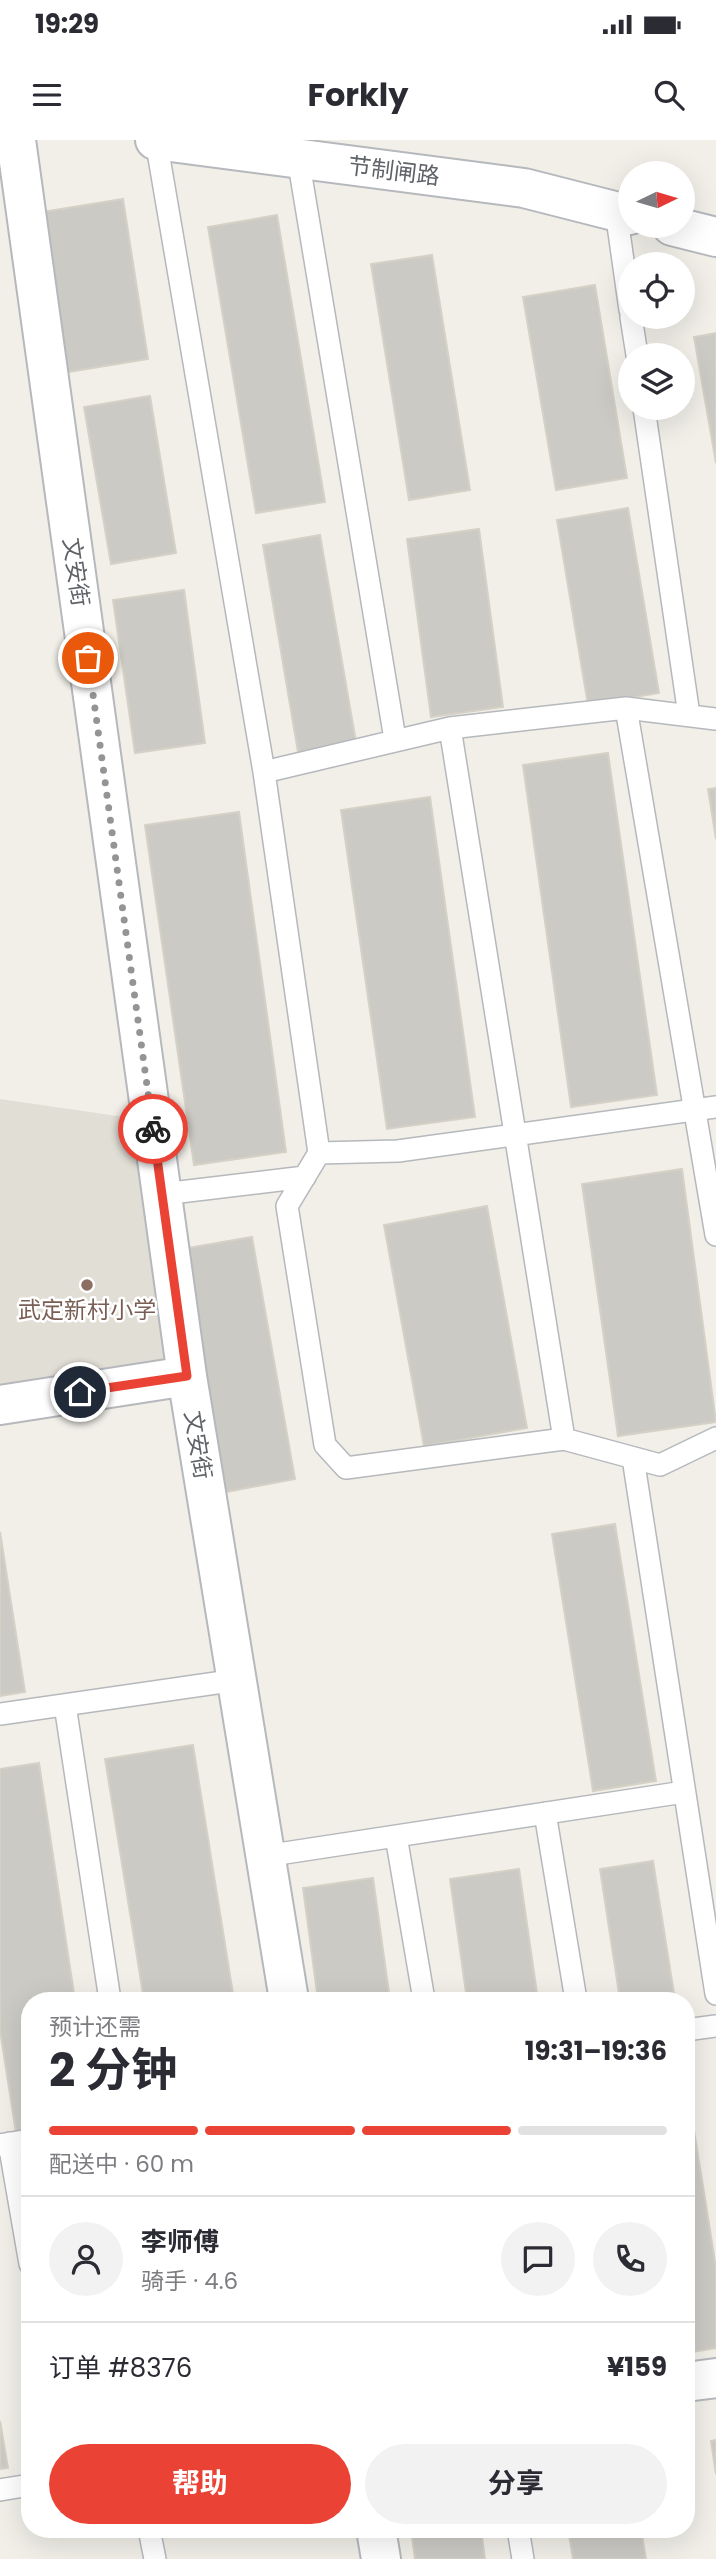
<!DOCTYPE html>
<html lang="zh">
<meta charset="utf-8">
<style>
body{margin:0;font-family:Poppins,"Noto Sans SC",sans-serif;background:#f2f2f3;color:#2b2b33;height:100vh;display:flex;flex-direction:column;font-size:26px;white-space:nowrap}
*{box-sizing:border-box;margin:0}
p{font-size:23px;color:#7c7c81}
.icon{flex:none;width:38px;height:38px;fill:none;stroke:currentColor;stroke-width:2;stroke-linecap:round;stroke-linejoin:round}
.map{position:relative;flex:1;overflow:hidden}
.details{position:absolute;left:21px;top:1852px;width:674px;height:546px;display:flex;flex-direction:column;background:#fff;border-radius:28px;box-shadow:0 7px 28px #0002}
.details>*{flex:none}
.needle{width:46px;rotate:85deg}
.tools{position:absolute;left:618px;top:21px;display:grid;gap:14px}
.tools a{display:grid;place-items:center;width:77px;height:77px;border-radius:50%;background:#fff;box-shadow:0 7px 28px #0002;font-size:35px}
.pin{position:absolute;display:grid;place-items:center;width:60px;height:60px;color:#fff;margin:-30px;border:4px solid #fff;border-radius:50%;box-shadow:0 2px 7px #0007}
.courier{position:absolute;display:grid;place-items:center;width:70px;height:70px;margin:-35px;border:5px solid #ea4335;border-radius:50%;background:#fff;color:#222;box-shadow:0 2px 9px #0007}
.summary em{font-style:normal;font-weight:700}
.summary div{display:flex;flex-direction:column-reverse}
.summary{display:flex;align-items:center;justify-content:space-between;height:119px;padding:0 28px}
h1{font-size:46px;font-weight:700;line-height:52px}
.bar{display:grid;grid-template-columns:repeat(4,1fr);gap:10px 7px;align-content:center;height:84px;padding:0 28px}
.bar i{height:9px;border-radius:5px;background:#e1e1e2}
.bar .current{background:#ea4335}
.bar p{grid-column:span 4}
.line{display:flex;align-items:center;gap:18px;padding:0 28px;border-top:2px solid #e1e1e2}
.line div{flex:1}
.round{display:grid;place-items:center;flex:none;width:74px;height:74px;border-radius:37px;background:#f2f2f3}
.button{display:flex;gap:14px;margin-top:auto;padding:14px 28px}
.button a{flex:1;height:80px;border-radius:42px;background:#ea4335;color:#fff;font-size:28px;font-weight:700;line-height:80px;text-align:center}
.button a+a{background:#f2f2f3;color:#2b2b33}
.status{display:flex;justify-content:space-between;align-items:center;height:49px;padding:0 35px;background:#fff;direction:ltr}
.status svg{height:19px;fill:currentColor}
header{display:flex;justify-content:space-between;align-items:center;height:91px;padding:0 28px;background:#fff;font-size:32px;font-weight:700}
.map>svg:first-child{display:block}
.education{fill:#e1ded6}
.building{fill:#cccac5;stroke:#d6d1c6;stroke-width:2}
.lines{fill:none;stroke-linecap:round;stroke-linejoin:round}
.service-casing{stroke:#b5b8bc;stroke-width:24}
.minor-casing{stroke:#b5b8bc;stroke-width:42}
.tertiary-casing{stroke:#b5b8bc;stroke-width:42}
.service{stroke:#fff;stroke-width:21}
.minor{stroke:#fff;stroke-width:38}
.tertiary{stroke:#fff;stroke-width:38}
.done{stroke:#929495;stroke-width:7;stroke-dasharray:0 12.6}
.route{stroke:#ea4335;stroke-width:9}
.education-dot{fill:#8d6e63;stroke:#fff;stroke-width:2.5}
.labels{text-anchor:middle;stroke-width:5;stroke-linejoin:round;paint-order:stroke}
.street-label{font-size:23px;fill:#5f6368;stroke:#fff}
.education-label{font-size:23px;fill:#785e54;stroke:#fff}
</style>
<div class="status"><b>19:29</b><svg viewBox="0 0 49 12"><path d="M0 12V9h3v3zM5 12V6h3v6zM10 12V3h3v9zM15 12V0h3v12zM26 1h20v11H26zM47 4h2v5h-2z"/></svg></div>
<header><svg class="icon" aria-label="menu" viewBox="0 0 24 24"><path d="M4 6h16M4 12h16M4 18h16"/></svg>Forkly<svg class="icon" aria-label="search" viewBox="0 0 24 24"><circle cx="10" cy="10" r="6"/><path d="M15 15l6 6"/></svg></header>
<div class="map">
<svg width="716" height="2419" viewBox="0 0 716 2419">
<rect width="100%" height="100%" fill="#f1efe8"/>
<path class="education" d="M0,959L152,981L187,1236L0,1265Z"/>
<path class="building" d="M123,59L148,219L68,232L42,72Z
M277,75L325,362L256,373L208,87Z
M432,115L470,350L409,360L371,124Z
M595,145L627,338L556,350L523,157Z
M716,193V323L694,197Z
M150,256L176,413L111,424L84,267Z
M628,368L659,553L588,565L557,380Z
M479,389L503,567L431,577L407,399Z
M320,395L356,602L298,612L263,405Z
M184,450L205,603L135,613L113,460Z
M608,613L657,955L571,967L523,625Z
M716,648V699L708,649Z
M430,657L475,977L387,989L341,670Z
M239,672L286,1012L194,1025L145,685Z
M682,1029L716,1282L618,1296L582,1044Z
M487,1066L527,1288L424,1306L384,1085Z
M252,1097L295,1339L226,1352L182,1109Z
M615,1384L656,1641L593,1651L552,1394Z
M0,1392L25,1552L0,1556Z
M193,1605L234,1860H144L105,1619Z
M39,1623L75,1860H30V1997L17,1999L0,1890V1629Z
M653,1721L675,1860H620L600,1729Z
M519,1729L538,1860H467L450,1739Z
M373,1738L390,1860H318L303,1748Z
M686,1965H690L716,2128V2208L686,2213Z
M0,2281L8,2328L0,2329Z
M716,2300V2334L711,2301Z
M411,2389H481L485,2419H415Z
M568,2389H641L646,2419H573Z"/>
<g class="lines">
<defs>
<path id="service" d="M156,0L264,632
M298,18L395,599
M616,71L630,170
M631,177L637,215
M644,268L689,575
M626,568L716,1095
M716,579L626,568L450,588L264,632L319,1013L398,1011L716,967
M450,588L564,1299L660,1325L716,1298
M319,1013L287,1066L325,1305L346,1328L564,1299
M163,1054L305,1037
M633,1318L716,1854
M65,1565L110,1860
M0,1574L237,1540
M545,1673L576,1860
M396,1696L424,1860
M265,1716L684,1652
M686,1890L716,1886
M9,2003L30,2124
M0,2005L30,2000
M0,2350L30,2345
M149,2389L155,2419
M518,2389L523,2419"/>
<path id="minor" d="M16,0L187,1236L289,1860
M0,1265L187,1236
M686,2242L716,2238
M376,2389L381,2419"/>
<path id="tertiary" d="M155,0L524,48L630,75
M672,86L716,97"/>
</defs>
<use href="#service" class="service-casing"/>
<use href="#minor" class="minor-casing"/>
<use href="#tertiary" class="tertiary-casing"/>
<use href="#service" class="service"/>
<use href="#minor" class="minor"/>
<use href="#tertiary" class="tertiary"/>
</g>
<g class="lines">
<path class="done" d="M88,518L153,989"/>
<path class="route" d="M80,1252L187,1236L153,989"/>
</g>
<circle class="education-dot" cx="87" cy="1145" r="7"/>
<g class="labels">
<g class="street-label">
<text transform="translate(394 31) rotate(7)" y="8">节制闸路</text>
<text transform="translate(76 432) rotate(82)" y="8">文安街</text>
<text transform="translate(198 1305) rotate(81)" y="8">文安街</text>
</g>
<g class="education-label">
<text x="87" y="1178">武定新村小学</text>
</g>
</g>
</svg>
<div class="tools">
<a><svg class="needle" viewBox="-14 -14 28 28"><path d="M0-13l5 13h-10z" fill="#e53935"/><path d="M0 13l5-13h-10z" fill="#7c7c81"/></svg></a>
<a><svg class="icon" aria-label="locate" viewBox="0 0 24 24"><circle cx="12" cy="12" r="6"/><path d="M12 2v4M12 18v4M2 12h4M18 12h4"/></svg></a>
<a><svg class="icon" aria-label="layers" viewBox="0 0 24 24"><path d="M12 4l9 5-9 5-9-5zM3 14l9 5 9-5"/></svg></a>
</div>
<div class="pin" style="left:88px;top:518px;background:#ea580c"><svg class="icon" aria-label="bag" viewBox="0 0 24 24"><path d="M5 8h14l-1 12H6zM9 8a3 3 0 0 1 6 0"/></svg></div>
<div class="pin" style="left:80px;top:1252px;background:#1f2937"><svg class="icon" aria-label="home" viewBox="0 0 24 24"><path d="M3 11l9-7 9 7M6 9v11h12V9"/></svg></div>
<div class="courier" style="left:153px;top:989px"><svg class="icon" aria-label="bike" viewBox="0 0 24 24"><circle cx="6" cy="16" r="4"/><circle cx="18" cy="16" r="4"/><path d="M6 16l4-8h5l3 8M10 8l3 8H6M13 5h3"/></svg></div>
<section class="details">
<div class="summary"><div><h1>2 分钟</h1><p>预计还需</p></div><em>19:31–19:36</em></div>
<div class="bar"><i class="current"></i><i class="current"></i><i class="current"></i><i></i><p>配送中 · 60 m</p></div>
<div class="line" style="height:126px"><a class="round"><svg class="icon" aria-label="person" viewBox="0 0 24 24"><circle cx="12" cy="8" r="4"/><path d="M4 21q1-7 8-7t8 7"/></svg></a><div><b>李师傅</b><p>骑手 · 4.6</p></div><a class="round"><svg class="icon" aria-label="chat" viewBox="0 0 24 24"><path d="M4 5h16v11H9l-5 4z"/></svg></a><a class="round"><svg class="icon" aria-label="phone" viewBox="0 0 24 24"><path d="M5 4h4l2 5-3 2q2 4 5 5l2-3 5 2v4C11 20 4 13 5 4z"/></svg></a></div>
<div class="line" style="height:91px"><div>订单 #8376</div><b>¥159</b></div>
<div class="button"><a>帮助</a><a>分享</a></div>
</section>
</div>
